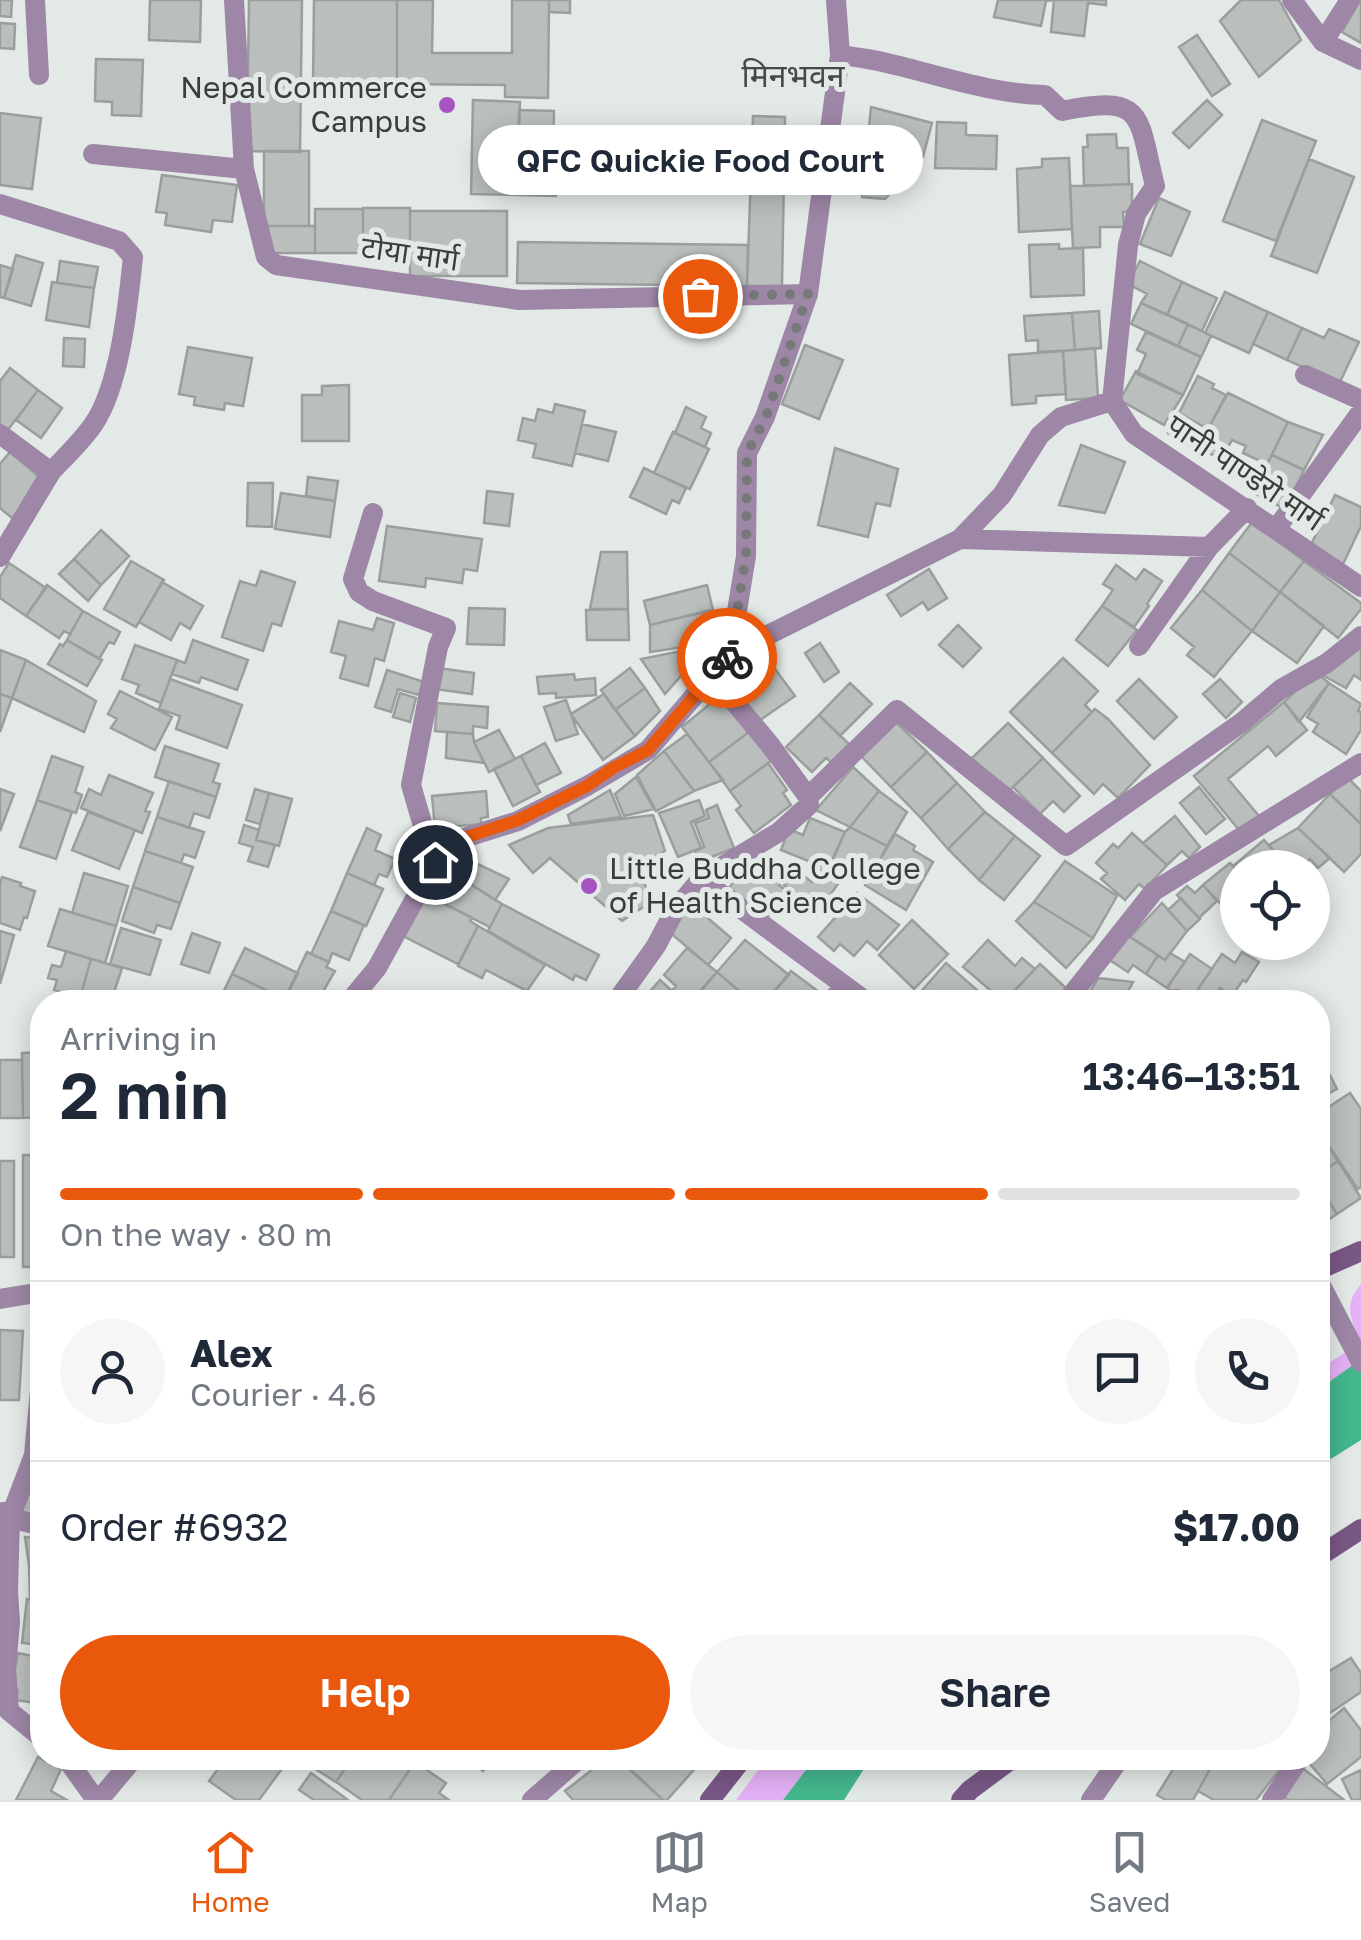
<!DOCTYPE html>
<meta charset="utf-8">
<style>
body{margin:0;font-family:"Golos Text","Noto Sans Devanagari",sans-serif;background:#f6f6f7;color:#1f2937;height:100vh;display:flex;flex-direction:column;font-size:38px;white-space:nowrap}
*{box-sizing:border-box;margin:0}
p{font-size:32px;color:#747a83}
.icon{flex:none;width:55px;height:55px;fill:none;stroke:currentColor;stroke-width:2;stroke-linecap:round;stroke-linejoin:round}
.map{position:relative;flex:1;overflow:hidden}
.sheet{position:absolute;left:30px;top:990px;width:1300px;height:780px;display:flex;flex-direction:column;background:#fff;border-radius:40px;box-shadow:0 5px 25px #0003}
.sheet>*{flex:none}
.controls{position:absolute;left:1220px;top:850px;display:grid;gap:20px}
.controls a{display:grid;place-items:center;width:110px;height:110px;border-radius:50%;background:#fff;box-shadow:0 5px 25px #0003;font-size:50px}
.pin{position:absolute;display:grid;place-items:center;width:85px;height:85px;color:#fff;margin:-42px;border:5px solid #fff;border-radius:50%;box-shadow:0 2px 10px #0007}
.courier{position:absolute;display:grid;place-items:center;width:100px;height:100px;margin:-50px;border:8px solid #ea580c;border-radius:50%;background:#fff;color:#222;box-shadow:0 2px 12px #0007}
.bubble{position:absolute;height:70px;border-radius:35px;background:#fff;box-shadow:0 5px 25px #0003;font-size:32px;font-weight:600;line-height:70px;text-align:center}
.summary em{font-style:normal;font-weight:600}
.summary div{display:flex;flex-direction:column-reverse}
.summary{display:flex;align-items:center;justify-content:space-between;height:170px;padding:0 30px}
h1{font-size:65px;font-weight:600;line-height:75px}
.bar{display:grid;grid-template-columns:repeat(4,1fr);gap:15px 10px;align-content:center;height:120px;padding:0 30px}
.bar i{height:12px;border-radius:8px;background:#e0e1e3}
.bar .active{background:#ea580c}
.bar p{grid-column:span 4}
.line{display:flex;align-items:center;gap:25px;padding:0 30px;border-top:2px solid #e0e1e3}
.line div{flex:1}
.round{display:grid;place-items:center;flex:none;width:105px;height:105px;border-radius:52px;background:#f6f6f7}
.button{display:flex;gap:20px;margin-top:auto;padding:20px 30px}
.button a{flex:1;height:115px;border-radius:60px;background:#ea580c;color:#fff;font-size:40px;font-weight:600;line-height:115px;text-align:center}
.button a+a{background:#f6f6f7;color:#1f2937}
.tabs{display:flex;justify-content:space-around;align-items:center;height:140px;border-top:2px solid #e0e1e3;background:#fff;font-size:28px;color:#747a83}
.tabs a{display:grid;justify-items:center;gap:5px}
.tabs .active{color:#ea580c}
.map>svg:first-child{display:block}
.green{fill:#e4b0f6}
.water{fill:#43b78d}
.building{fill:#babfbd;stroke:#9a9f9d;stroke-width:2.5}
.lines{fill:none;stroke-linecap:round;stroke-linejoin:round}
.minor{stroke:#9d86a6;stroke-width:20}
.tertiary{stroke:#9d86a6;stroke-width:20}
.secondary{stroke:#795785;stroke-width:20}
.done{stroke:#767978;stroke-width:10;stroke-dasharray:0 18}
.route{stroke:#ea580c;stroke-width:12}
.poi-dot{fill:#a753c2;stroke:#e3e9e6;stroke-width:4}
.labels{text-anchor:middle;stroke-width:10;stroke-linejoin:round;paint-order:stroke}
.poi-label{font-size:30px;fill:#3b3d3c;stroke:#e3e9e6;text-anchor:end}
.street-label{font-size:30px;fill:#3b3d3c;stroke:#e3e9e6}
.neighbourhood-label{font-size:32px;fill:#454a48;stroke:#e3e9e6}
</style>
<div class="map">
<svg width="1361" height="1800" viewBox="0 0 1361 1800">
<rect width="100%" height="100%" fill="#e3e9e6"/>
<path class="green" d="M1361,1284V1359L1318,1390V1357L1327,1364L1360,1343C1352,1319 1342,1306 1361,1284Z
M767,1758H815L783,1800H736Z"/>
<path class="water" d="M1361,1359V1440L1318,1467V1390Z
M815,1758H871L844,1800H783Z"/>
<path class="building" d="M0,0H12L11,17L0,16Z
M150,0H201L200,42L149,40Z
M249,0H302L300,152L247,151Z
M314,0H397V84L313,83Z
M397,0H433L432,53H512V0H549L548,98L505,97V85L397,84Z
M549,0H570V13L549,12Z
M998,0H1054L1046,1L1041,26L994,17Z
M1054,0H1106V5L1088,3L1084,36L1051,32Z
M1241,0H1279L1301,40L1259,77L1220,21Z
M1360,0H1361V43L1342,32Z
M0,23L15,24L14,49L0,48Z
M1197,35L1230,84L1212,96L1179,47Z
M96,59L143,60L141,116L112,115V102L95,101Z
M473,100L520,102L517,195L471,194Z
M1207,100L1222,115L1189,148L1173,133Z
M871,107L932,123L923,157L885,199L862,197Z
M519,110L554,111L553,149L518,148Z
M0,113L41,118L32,189L0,185Z
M753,116L785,117L782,286H747Z
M1262,120L1316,141L1276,241L1223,221Z
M937,122L966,123V135L997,136L996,169L935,168Z
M1116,134L1117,148H1128L1129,184L1084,186L1083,147H1088L1087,135Z
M518,148L558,149L556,196L517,195Z
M264,151H309V226H264Z
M1069,158L1072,229L1019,232L1017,169L1042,167V159Z
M1309,159L1354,177L1317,273L1271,256Z
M162,175L237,185L232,222L213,220L211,232L165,225L167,213L156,212Z
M1132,184V211L1123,212L1124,227H1100V247L1073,248L1070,186Z
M1159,198L1190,212L1171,256L1140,244Z
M363,208H410V253H363Z
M315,209H363V253H315Z
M410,211H507V276H410Z
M267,226H315V253H266Z
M518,242L748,245L747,286L517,283Z
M1059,244V249L1083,248L1084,295L1031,297L1029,245Z
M16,255L43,263L31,306L4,298Z
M60,261L98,267L94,288L57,283Z
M1140,261L1182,282L1167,315L1141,303L1147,294L1128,284Z
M0,265L13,269L4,298L0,297Z
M52,282L94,288L89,327L46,320Z
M1182,282L1217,298L1202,331L1167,315Z
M1225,292L1268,312L1249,353L1205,333Z
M1141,303L1188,324L1178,346L1131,324Z
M1099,311L1101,348L1075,350L1072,313Z
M1268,312L1302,328L1287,360L1253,344Z
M1072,313L1075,350L1038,352V340L1026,341L1024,316Z
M1188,324L1211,336L1201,357L1178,346Z
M1302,328L1324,338L1329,329L1359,342L1339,384L1287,360Z
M1146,332L1201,357L1183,395L1137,374L1146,354L1137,350Z
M64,338L85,339L84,367L63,366Z
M805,345L843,360L819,419L782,404Z
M188,347L252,358L243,406L225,403L224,410L194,405L195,397L179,394Z
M1095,348L1098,398L1066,400L1063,351Z
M1063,351L1066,394L1036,396V403L1012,405L1009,355Z
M10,368L38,390L7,431L0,426V381Z
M1136,371L1183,395L1164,425L1120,400Z
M1198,376L1214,384L1212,388L1226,395L1208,429L1179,413Z
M349,385V441H302V395H322V386Z
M38,390L62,408L41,438L16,420Z
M1228,393L1288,422L1267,464L1243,453L1246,446L1232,440L1222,458L1197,449Z
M555,404L585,411L572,466L533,457L536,444L518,440L523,418L535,421L538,409L553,413Z
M686,407L706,417L701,428L711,433L705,447L675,433Z
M1179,413L1208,429L1197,449L1168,433Z
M1288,422L1323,435L1304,470L1272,455Z
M582,424L616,432L608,461L575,453Z
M673,432L709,449L690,489L654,473Z
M1081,445L1125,462L1105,513L1059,505Z
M835,448L898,469L890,506L876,503L868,537L818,525Z
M10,452L44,481L12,518L0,508V464Z
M1272,455L1304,470L1285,509L1252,492Z
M644,468L686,488L679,503L672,500L666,514L630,497Z
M308,477L338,481L335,501L306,496Z
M248,483H273L272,527L247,526Z
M487,491L513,494L509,526L484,523Z
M281,493L335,501L330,537L275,529Z
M1335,495L1361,507V526L1343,564L1309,549Z
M1253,521L1304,561L1280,592L1229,553Z
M387,526L482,539L477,571L464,569L462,583L426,578L425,587L379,581Z
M101,530L129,556L101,585L74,559Z
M601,552H627L628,609H590Z
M1229,553L1280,592L1252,631L1202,590Z
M74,559L101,585L88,601L59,574Z
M131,561L164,580L136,627L104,609Z
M1304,561L1361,603V609L1338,638L1280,592Z
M9,563L46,588L26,616L0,598V577Z
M1116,565L1136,580L1144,569L1162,581L1147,604L1149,606L1134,627L1102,606L1113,590L1103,584Z
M929,569L947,598L928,610L923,602L901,616L887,595Z
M261,571L295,582L281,626L272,623L263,651L222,637L240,581L256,586Z
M162,582L203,606L190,629L180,623L171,640L139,622Z
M47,585L83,611L70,634L64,631L59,638L26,616Z
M707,585L713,610L650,625L644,601Z
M1202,590L1252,631L1214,677L1187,655L1194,647L1171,628Z
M1280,592L1324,626L1297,663L1252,631Z
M1102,606L1137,630L1108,666L1076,640Z
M469,608L505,609L504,645L467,644Z
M628,609L629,640H587L586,610Z
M83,611L120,632L114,644L109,642L99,659L67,640Z
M707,611L703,644L650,652V625Z
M377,618L394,623L384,661L375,658L368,686L340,678L346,656L331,652L339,621L373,630Z
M958,625L981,648L963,667L939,645Z
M67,640L102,660L87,686L48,664L60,644L63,646Z
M193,640L248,660L237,690L201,677L199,683L172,674L177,660L185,663Z
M820,643L839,672L824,682L805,653Z
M1361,644V680L1354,675L1346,688L1317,672Z
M135,645L177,660L161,703L136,693L139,685L122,679Z
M696,648L701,653L665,694L641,659Z
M0,650L26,660L12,698L0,694Z
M764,654L795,696L756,723L726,682Z
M1063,658L1098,691L1085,705L1092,712L1052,753L1010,712Z
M26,660L96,701L84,732L12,698Z
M439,668L474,673L472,694L435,689Z
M630,668L645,688L615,710L601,690Z
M387,670L424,682L419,695L398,689L391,712L375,707Z
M1315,672L1329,683L1299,722L1284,702Z
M574,674L575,680L595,678L596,695L556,698V693L539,694L537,677Z
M170,679L242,705L227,748L176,729L180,716L159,709Z
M1139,679L1177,717L1154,739L1117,701Z
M1220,679L1242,702L1226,718L1203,694Z
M850,683L872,704L840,736L819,715Z
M1329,683L1361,704L1358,711L1361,712V730L1346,754L1313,732L1318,724L1307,717Z
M645,688L660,711L635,736L615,710Z
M120,691L172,717L155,750L111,728L117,719L108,714Z
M400,693L416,698L410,722L393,717Z
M723,693L749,732L709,762L682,727Z
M0,694L12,698L0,732Z
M604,694L635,736L603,760L571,714Z
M566,700L578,734L556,741L544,707Z
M1284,702L1307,730L1276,756L1268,746L1228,779L1259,816L1240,831L1194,776Z
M437,703L488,707L487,728L473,726V734L435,731Z
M1095,709L1108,719L1150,765L1118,798L1103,784L1094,794L1052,753Z
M819,715L849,744L831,762L826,758L812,772L786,747Z
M896,722L927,752L891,787L861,756Z
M1008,723L1043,758L1007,793L972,758Z
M499,730L515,759L489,772L474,742Z
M447,732L473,734L474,742L484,763L446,758Z
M749,732L771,761L730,791L709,762Z
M687,734L709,762L723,780L694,791L664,751Z
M545,743L561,773L536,785L521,756Z
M165,746L219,764L213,782L220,784L216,797L155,777Z
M664,751L694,791L656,811L637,775Z
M927,752L957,783L921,818L891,787Z
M52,756L83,767L75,792L82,795L76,813L37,800Z
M521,756L540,792L513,806L494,769Z
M1043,758L1080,796L1064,812L1053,801L1040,814L1013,787Z
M768,763L787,790L783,793L791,805L754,833L736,810L741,806L730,791Z
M853,767L879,791L850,827L816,810Z
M109,775L153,793L145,811L150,812L142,833L81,808L89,789L101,795Z
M636,777L654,809L624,816L615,794Z
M1347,777L1361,791V824L1330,794Z
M169,781L216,797L209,818L194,813L189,828L157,817Z
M957,783L985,812L948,849L921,818Z
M1199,787L1225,819L1206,834L1180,803Z
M0,789L14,794L0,831Z
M255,789L269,793L260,824L246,820Z
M610,790L621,817L571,824L568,815Z
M486,791L488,817L481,818V824L435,828L432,796Z
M879,791L907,812L887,846L850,827Z
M269,793L292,799L279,846L256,840Z
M1330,794L1361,824V854L1344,872L1298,828Z
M37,800L72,812L56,859L20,847Z
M699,800L705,816L691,822L701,848L678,857L659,813Z
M717,805L734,848L699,862L695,851L704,847L695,823L709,818L706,810Z
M88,812L135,830L119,869L72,850Z
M985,812L1015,836L979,880L948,849Z
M653,815L665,851L638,865L651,902L622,921L550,858L533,873L509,845L548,828Z
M1175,816L1200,847L1189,858L1182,851L1167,865L1143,843Z
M157,817L204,832L195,858L184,854L181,863L145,851Z
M810,818L845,832L828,869L781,850L789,829L803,835Z
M244,825L259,830L256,840L275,845L268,867L248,861L253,847L239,843Z
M850,827L887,846L869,881L832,862L845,832Z
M367,828L381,835L375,850L395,859L387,877L379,874L374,885L347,873Z
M1298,828L1330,858L1318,868L1310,859L1301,868H1288L1269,845Z
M1132,833L1167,865L1145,889L1139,884L1125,900L1101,879L1107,873L1096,863L1113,844L1118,848Z
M895,834L915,846L913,850L933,862L906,910L865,885Z
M1015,836L1040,856L1004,900L979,880Z
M1264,840L1285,864L1280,868H1238V871L1233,866Z
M145,851L193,867L180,903L133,887Z
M461,856L509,879L495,900L450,871Z
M753,857L766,867L774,857L791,870L779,885L789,893L767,917L729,888Z
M1065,861L1117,896L1093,938L1034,902Z
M1230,863L1238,871V906L1230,914L1203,885Z
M823,868L840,881L818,912L784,885L797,871L812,882Z
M450,871L502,904L490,927L431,897Z
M84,873L128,886L116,926L72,913Z
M347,873L383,889L366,926L331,911Z
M2,877L21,883L20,886L35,891L27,918L24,917L20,930L0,923V884Z
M1203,885L1217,901L1199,918L1177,895L1187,886L1195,893Z
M133,887L180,903L171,929L157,925L154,933L122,921Z
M857,893L899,925L877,950L867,941L854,956L840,944L834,951L818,937Z
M425,894L471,917L470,921L478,926L458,964L403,936Z
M1181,898L1200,919L1187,931L1168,910Z
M689,902L731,938L708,965L666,929Z
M1034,902L1093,938L1066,968L1016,921Z
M1162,903L1187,931L1165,960L1130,937Z
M502,904L599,955L586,980L575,975L573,980L488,931Z
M60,909L116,926L105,963L48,946Z
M331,911L364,925L349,960L332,953L329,962L311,954Z
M912,920L948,954L914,989L879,955Z
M478,926L545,965L527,991L486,970L482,978L458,966Z
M121,928L161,940L150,975L110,964Z
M0,931L14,935L0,984Z
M192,933L220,943L209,973L181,964Z
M1125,933L1158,955L1146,974L1133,965L1128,972L1108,959Z
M745,940L789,975L765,1002H752L717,972Z
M988,940L1015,966L1022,958L1035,969L1004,1002L963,967Z
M245,948L298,973L285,999L232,974Z
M687,948L717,972L690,1002H686L672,991L676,986L664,975Z
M66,951L91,959L80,998L54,990L57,980L48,978L52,965L61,967Z
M307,952L329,962L326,967L335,971L317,1002H303L287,994Z
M1242,952L1259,962L1246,982L1243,980L1232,996L1220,988L1212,999L1198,989L1222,954L1235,963Z
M1170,953L1185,962L1167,988L1146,974L1158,955L1165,960Z
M1190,954L1212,969L1189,1002L1167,988Z
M91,959L122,968L111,1002H95L80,998Z
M946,963L977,990L966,1002H912Z
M1040,964L1066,988L1053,1002H1020L1011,994Z
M791,971L823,995L819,1002H765Z
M717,972L752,1002H692Z
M232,974L279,996L276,1002H227L220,999Z
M1098,978L1133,982L1122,1002H1084Z
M660,980L672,991L686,1002H651L645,997Z
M42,1052V1117L23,1118L22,1053Z
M1318,1052L1337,1089L1318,1099Z
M0,1060H22L23,1118H0Z
M1350,1093L1361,1109V1187L1358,1189L1318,1130V1114Z
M1318,1130L1338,1161L1318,1175Z
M23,1155H42V1267H23Z
M0,1161H14V1257H0Z
M1338,1161L1361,1198L1337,1214L1318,1184V1175Z
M1318,1185L1337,1214L1318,1227Z
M0,1330L23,1331L19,1400H0Z
M36,1462L42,1464V1518L21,1511Z
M25,1537L42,1539V1565H29Z
M29,1565H42V1597L30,1598Z
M27,1599L42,1601V1645L22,1643Z
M18,1653L42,1658V1704L16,1700L18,1690L11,1688Z
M1351,1658L1361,1673V1692L1318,1721V1678Z
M1344,1708L1361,1730V1757L1327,1784L1305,1758H1318V1730Z
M38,1757L61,1769L51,1791L67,1800H16Z
M226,1758H285L289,1759L259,1800H236L209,1781Z
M298,1758H352L336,1782Z
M352,1758H408L415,1762L389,1800H362L336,1782Z
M447,1758H491L483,1771L472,1764L468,1769Z
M607,1758H617L663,1800H573L565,1791Z
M631,1758H694L700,1763L667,1800H663L625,1764Z
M1180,1758H1216L1193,1800H1166L1157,1795Z
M1216,1758H1277L1285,1763L1256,1800H1214L1198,1791Z
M415,1762L446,1783L439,1793L449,1800H389Z
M1301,1767L1344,1800H1288L1278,1793Z
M1361,1770V1800H1352L1342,1779Z
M311,1773L348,1800H314L299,1790Z"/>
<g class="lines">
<path class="minor" d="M35,0L39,75
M234,0L244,169L266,257L276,265L519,300L808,294
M1292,0L1323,42L1361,60
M1323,42L1350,0
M840,55C855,57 872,59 887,63C939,75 991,94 1045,95L1062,111C1146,94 1137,114 1155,186L1136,214L1128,245L1112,401L1134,434L1361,587
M93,154L244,169
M0,204L119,241L133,257C128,305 120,386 93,425C81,442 65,457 51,472
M1305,375L1361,400
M1112,401L1061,417L1040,435L1002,495L960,539L1209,547L1247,508
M0,434L51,472L0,557
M373,513L353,579L359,592L373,601L446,628L438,647L411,785L423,826L445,844
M1276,529L1361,412
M960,539L730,654L721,686L771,746L808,797L897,710L1066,846L1241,723L1281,689L1327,663L1361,636
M1139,646L1209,547
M701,879L867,1002
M198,1002H199
M616,1002L656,946L675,910L701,879L779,832L809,805L808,797
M830,1002L845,986
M1066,1002L1154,891L1361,763
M1173,1002L1176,999L1181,1002
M1318,1280L1361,1362
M41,1293L42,1369L34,1455L10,1518L8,1591L10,1622L6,1668L9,1711L42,1738
M0,1299L42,1292
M3,1512L10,1518L42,1526
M66,1758L96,1800
M99,1800L134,1758
M532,1800L580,1758
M1091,1800L1120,1758
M1272,1800L1296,1764"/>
<path class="tertiary" d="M349,1002L377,968L445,844L518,821L587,786L648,750L730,654L746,556L747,453L765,417L808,294L840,55L836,0"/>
<path class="secondary" d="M1318,1270L1361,1251
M1318,1557L1361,1529
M710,1800L743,1758
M961,1800L970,1790L1013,1758"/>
</g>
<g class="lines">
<path class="done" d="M700,296L808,294L766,417L747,453L746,556L730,654L727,658"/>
<path class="route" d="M435,862L446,844L518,820L587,786L613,768L648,750L727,658"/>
</g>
<g class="poi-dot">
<circle cx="447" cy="105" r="10"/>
<circle cx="589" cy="886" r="10"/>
</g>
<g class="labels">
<g class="poi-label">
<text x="427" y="98">Nepal Commerce<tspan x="427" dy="34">Campus</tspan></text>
<text x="609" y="879" text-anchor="start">Little Buddha College<tspan x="609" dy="34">of Health Science</tspan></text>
</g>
<g class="street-label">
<text transform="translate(410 254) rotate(8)" y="10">टोया मार्ग</text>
<text transform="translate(1245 473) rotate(34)" y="10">पानी पाण्डेरो मार्ग</text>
</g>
<g class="neighbourhood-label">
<text x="793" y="87">मिनभवन</text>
</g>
</g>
</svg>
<div class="controls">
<a><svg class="icon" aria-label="locate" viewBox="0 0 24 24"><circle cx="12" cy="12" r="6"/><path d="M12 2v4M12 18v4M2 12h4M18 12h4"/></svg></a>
</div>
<div class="pin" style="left:700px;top:296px;background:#ea580c"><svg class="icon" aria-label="bag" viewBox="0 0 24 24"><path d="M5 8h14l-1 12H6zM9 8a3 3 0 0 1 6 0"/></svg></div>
<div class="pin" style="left:435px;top:862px;background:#1f2937"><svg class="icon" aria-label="home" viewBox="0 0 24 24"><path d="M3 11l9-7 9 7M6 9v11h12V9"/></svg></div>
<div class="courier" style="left:727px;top:658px"><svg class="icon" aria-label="bike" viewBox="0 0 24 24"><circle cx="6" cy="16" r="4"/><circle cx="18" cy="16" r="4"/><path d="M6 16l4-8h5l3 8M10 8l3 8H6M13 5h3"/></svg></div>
<div class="bubble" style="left:478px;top:125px;width:445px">QFC Quickie Food Court</div>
<section class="sheet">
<div class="summary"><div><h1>2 min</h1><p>Arriving in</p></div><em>13:46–13:51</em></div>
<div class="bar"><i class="active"></i><i class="active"></i><i class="active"></i><i></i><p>On the way · 80 m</p></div>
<div class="line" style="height:180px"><a class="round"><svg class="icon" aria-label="person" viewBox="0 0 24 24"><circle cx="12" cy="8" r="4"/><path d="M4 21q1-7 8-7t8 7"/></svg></a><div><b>Alex</b><p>Courier · 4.6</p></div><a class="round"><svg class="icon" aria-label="chat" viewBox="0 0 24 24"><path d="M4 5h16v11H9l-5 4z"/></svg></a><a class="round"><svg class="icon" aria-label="phone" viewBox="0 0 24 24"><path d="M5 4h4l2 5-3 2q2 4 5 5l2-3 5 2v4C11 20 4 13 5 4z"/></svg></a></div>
<div class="line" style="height:130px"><div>Order #6932</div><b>$17.00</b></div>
<div class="button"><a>Help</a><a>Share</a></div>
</section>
</div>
<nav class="tabs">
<a class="active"><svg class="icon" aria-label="home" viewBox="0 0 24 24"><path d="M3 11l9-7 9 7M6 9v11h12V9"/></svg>Home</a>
<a><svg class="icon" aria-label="map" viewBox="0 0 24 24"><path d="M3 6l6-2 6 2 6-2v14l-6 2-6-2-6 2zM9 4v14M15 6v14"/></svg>Map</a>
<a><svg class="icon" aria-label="saved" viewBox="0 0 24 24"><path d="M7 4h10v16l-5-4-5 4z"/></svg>Saved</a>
</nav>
